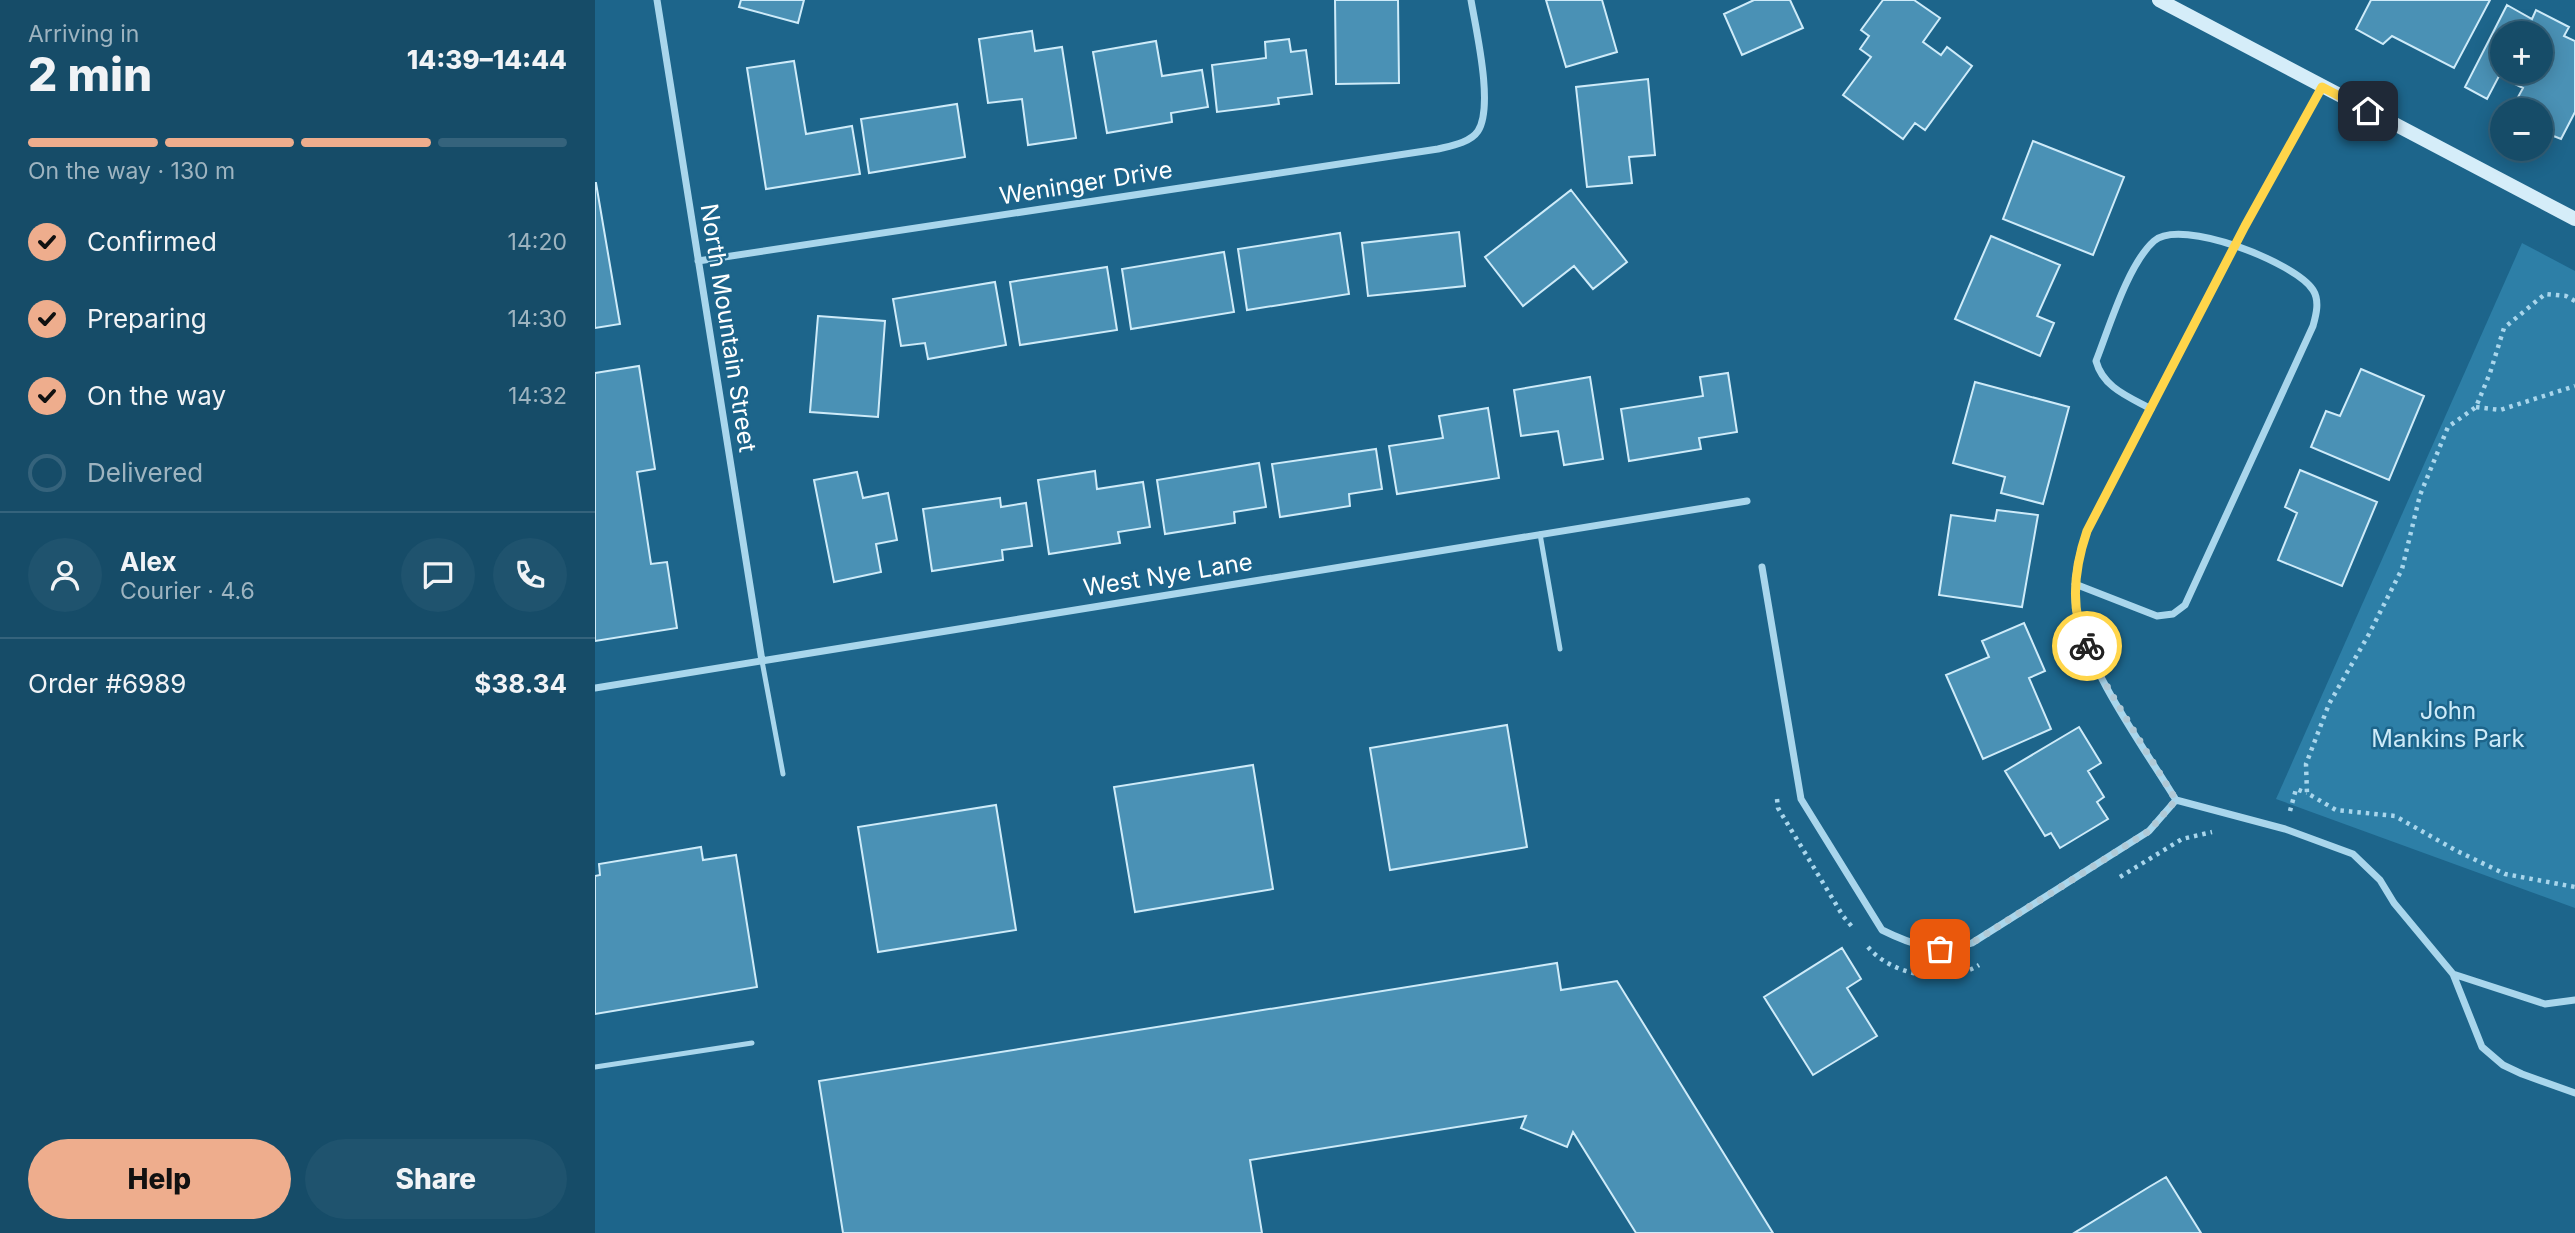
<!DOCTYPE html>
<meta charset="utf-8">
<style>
body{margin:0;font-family:Inter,sans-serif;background:#1f536e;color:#f1f3f6;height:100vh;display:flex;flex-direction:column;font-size:26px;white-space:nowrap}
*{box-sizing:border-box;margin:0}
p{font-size:23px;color:#9eb4c0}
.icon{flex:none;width:38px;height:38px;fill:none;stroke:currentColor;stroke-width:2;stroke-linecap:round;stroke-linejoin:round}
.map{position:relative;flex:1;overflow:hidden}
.drawer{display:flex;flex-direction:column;background:#164c68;width:595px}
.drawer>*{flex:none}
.buttons{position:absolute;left:1895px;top:21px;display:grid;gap:14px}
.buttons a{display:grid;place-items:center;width:63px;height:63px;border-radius:50%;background:#164c68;box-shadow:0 4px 18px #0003,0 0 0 2px #35637c;font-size:35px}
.pin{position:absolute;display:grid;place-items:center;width:60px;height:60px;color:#fff;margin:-30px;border-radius:14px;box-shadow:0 4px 10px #0006}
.courier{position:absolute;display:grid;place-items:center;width:70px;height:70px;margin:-35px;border:5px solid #ffd54a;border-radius:50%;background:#fff;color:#222;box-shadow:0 2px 9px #0007}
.headline em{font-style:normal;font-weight:800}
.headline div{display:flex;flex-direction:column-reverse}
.headline{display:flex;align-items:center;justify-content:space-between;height:119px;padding:0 28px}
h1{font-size:46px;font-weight:800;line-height:52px}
.bar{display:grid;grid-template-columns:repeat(4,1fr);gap:10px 7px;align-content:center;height:84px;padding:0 28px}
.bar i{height:9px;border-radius:5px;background:#35637c}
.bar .current{background:#eead8d}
.bar p{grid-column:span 4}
.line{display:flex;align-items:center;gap:18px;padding:0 28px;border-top:2px solid #35637c}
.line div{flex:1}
.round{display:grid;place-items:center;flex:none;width:74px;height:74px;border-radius:37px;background:#1f536e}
ol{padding:0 28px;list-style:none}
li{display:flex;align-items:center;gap:21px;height:77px}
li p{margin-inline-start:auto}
li .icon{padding:7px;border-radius:50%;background:#eead8d;color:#111;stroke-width:4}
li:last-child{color:#9eb4c0}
li i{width:38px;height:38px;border:4px solid #35637c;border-radius:50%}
.button{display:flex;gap:14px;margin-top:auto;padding:14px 28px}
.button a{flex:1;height:80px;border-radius:42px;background:#eead8d;color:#111;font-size:28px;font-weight:800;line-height:80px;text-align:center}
.button a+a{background:#1f536e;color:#f1f3f6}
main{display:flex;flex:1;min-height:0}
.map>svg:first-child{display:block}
.green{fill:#2d7fa7}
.building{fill:#4a91b5;stroke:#ceebf9;stroke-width:2;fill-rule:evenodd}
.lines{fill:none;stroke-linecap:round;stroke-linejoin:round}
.path{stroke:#a9d6ec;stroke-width:4.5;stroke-dasharray:3.5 5;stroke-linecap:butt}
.lane{stroke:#a9d6ec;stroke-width:5}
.street{stroke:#a9d6ec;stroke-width:7}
.secondary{stroke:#d5edf9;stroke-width:14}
.done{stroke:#b0c9d6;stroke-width:7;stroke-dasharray:0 12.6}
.route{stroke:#ffd54a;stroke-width:9}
.labels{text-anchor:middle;stroke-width:5;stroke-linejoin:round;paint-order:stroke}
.street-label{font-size:24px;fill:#fff;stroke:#1d658b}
.park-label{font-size:24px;fill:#ceebf9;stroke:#1d658b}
</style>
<main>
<section class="drawer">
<div class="headline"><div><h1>2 min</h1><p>Arriving in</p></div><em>14:39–14:44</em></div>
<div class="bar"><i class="current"></i><i class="current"></i><i class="current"></i><i></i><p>On the way · 130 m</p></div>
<ol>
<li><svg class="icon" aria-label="check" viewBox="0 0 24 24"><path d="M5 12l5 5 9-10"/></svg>Confirmed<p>14:20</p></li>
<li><svg class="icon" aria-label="check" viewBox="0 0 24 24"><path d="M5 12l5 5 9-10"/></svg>Preparing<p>14:30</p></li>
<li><svg class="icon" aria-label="check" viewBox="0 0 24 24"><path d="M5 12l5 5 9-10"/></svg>On the way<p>14:32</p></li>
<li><i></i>Delivered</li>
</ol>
<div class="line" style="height:126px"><a class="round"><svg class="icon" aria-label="person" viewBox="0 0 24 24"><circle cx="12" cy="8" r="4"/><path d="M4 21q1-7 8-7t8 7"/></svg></a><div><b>Alex</b><p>Courier · 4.6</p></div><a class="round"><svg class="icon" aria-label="chat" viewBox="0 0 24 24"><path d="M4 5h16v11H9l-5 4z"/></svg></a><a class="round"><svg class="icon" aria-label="phone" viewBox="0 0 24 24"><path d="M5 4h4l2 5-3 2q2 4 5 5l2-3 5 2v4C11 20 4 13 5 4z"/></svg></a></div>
<div class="line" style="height:91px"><div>Order #6989</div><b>$38.34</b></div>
<div class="button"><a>Help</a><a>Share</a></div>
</section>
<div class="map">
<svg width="1980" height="1233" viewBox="0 0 1980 1233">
<rect width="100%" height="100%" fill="#1d658b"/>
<path class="green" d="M1927,243L1980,271V908L1681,799Z"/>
<path class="building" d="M146,0H209L203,23L144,7Z
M740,0H803L804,83L741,84Z
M951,0H1007L1022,52L971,67Z
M1159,0H1195L1208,28L1147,55L1129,14Z
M1288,0H1319L1345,18L1328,42L1346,55L1352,47L1377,66L1330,130L1320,123L1308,139L1248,95L1276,57L1265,49L1274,36L1266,30Z
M1776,0H1895L1859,68L1797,36L1788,44L1761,29Z
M1912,5L1937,19L1941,10L1974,27L1969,36L1980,41V112L1966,139L1946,131V110H1916L1928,88L1904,76L1892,99L1870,87ZM1908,33H1946V72H1908Z
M437,31L440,51L467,47L481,138L433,145L427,99L393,103L384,39Z
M694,39L696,52L711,50L717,94L683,98L684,104L622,112L617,65L671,58L670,42Z
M561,41L567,76L607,70L613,107L576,113L577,122L512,133L498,52Z
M199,61L211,134L257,126L265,174L171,189L152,68Z
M1053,79L1060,155L1034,157L1037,183L992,187L981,87Z
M362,104L370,157L274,173L266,119Z
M1438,141L1529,177L1498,255L1408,219Z
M1,183L25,324L0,328V183Z
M976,190L1032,262L998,289L979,266L928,306L890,257Z
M864,232L870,286L773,296L767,243Z
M745,233L754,294L652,310L643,249Z
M1396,236L1465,265L1442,316L1459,323L1445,356L1360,319Z
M629,252L639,312L536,329L527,269Z
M512,267L522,330L425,345L415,282Z
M400,282L411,345L333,359L330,343L306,346L298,299Z
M223,316L290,321L283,417L215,412Z
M44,366L60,469L42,472L56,564L72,562L82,628L0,641V373Z
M1766,369L1829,396L1794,480L1716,447L1731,411L1745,416Z
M1133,373L1142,432L1104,438L1106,449L1034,461L1026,409L1108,396L1105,377Z
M995,377L1008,459L969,465L963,431L926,436L919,390Z
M1380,382L1474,407L1448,504L1406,493L1410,477L1358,463Z
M893,408L904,478L802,494L794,446L848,438L844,416Z
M781,449L787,489L754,494L755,506L685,517L677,464Z
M664,463L671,507L639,512L640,523L570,534L562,480Z
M1705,470L1782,502L1747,586L1683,560L1702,513L1690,507Z
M500,471L502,489L548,482L555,527L523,532L525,543L454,554L443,480Z
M262,472L268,498L293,493L302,540L281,544L286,572L239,582L219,480Z
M405,498L406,507L431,503L437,546L407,550L408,560L337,571L328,509Z
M1402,510L1443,515L1427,607L1344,595L1356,515L1400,521Z
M1429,623L1450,671L1434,678L1456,729L1388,759L1351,675L1394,657L1387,641Z
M912,725L932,847L795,870L775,748Z
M1484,727L1506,763L1493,771L1509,797L1502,802L1513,819L1465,848L1456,833L1450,836L1410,771Z
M658,765L678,889L540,912L519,787Z
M401,805L421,930L283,952L263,827Z
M106,847L108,860L141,855L162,987L0,1014V876L5,875L4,864Z
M1247,948L1266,979L1252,988L1282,1036L1218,1075L1169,997Z
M962,963L966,990L1022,981L1178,1233H1041L978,1132L972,1147L926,1128L931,1116L655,1160L667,1233H248L224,1081Z
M1571,1177L1606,1233H1479L1554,1187Z"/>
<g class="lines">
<path class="path" d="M1980,301L1971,296L1950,294L1909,328L1895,373L1881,407L1853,427L1825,495L1807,569L1774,634L1734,704L1711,764L1712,793L1741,810L1800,816L1862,851L1910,874L1980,887
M1881,407L1905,410L1980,386
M1182,799L1183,808L1248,916L1259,929
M1695,811L1701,789L1712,793
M1525,877L1587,839L1617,832
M1273,947C1297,976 1352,985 1384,965"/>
<path class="lane" d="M945,534L965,649
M167,661L188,774
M0,1067L157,1043"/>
<path class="street" d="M62,0L167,661
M1727,87L1650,226L1492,531C1483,556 1477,583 1481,610C1489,665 1551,751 1581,800L1690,829L1758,854L1785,880L1799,903L1858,974L1887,1047L1908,1065L1927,1074L1980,1093
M103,261L843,149C855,146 875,143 883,131C899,106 881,30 876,0
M1167,567L1206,799L1287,930C1317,945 1344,954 1377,943L1554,831L1581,800
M1480,584L1562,616L1578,614L1590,605L1718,326C1721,315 1725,301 1718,290C1701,263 1586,217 1559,241C1533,264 1514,328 1501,361C1508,387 1532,396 1556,409
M0,688L1152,501
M1858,974L1950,1004L1980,1000"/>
<path class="secondary" d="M1564,0L1980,219"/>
</g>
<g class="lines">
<path class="done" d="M1345,949L1360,948L1377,943L1554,831L1581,800L1514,690L1492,646"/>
<path class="route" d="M1492,646C1474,609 1479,569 1492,531L1650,226L1727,87L1773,111"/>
</g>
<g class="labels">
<g class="street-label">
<text transform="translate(491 183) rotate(-9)" y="8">Weninger Drive</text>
<text transform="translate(133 328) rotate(81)" y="8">North Mountain Street</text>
<text transform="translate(573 575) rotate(-9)" y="8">West Nye Lane</text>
</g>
<g class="park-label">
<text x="1853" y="719">John<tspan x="1853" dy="28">Mankins Park</tspan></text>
</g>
</g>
</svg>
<div class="buttons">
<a>+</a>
<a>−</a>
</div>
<div class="pin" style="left:1345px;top:949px;background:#ea580c"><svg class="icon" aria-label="bag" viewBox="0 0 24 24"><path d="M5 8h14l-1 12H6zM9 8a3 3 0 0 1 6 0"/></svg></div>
<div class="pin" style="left:1773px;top:111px;background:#1f2937"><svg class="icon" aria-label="home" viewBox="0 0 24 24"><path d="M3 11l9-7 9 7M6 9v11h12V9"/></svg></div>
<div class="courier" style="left:1492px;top:646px"><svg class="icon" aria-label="bike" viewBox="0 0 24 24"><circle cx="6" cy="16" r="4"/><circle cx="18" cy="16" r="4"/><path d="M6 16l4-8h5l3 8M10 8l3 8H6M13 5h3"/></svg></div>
</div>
</main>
